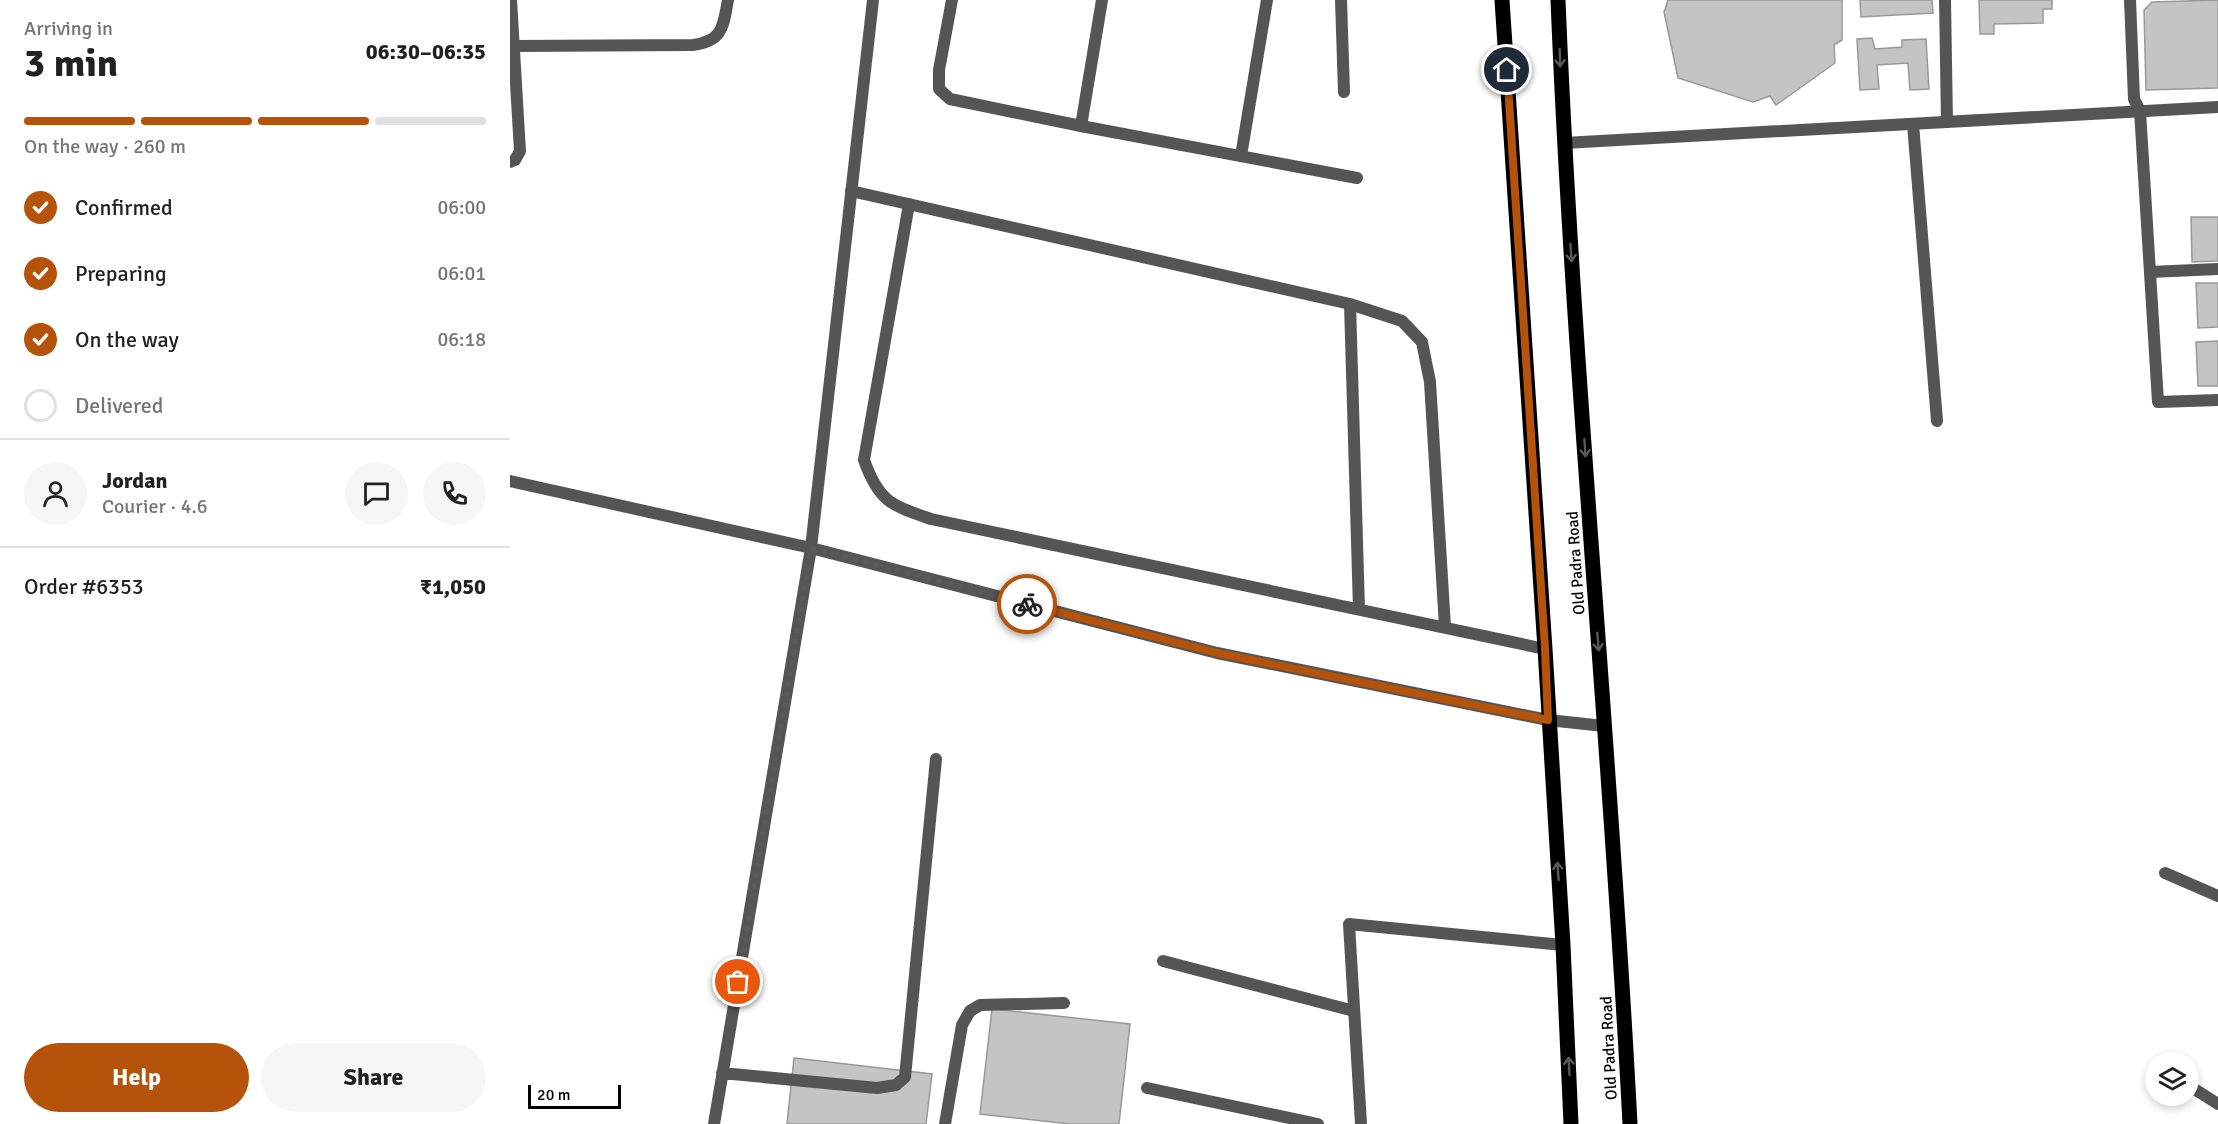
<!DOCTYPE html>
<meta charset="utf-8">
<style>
body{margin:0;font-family:Signika,sans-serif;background:#f6f6f6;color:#202124;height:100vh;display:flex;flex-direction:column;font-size:22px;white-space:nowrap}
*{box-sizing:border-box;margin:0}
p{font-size:20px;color:#757577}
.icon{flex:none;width:33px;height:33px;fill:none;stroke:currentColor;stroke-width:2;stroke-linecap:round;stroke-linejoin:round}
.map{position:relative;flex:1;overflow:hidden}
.drawer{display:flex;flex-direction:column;background:#fff;width:510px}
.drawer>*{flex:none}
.fabs{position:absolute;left:1635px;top:1052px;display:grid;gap:12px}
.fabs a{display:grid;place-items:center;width:54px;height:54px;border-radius:50%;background:#fff;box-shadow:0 3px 9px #0003;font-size:30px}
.scale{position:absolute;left:18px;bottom:15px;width:93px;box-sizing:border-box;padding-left:6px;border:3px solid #000;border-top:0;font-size:16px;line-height:21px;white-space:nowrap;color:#000;-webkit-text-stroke:4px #fff;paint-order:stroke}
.pin{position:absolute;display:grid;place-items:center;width:51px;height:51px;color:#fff;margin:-26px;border:3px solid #fff;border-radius:50%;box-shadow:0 2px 6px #0007}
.courier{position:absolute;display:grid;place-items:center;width:60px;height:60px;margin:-30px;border:4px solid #b45309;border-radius:50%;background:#fff;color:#222;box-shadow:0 2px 8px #0007}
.head em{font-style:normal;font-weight:800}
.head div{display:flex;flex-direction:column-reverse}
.head{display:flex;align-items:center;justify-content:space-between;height:102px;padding:0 24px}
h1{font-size:39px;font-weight:800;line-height:45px}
.bar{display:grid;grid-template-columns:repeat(4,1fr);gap:9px 6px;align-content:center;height:72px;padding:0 24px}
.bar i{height:8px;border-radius:4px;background:#e0e0e0}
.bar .active{background:#b45309}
.bar p{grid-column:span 4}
.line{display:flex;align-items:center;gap:15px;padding:0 24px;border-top:2px solid #e0e0e0}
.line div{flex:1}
.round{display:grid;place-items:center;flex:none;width:63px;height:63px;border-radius:32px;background:#f6f6f6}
ol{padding:0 24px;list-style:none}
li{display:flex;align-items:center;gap:18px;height:66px}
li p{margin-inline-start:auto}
li .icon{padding:6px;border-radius:50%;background:#b45309;color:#fff;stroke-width:4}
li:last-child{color:#757577}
li i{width:33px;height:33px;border:3px solid #e0e0e0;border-radius:50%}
.cta{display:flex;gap:12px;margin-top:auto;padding:12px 24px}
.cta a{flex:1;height:69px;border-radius:36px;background:#b45309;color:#fff;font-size:24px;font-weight:800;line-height:69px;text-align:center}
.cta a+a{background:#f6f6f6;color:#202124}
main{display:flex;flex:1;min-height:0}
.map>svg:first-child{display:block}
.building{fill:#c4c4c4;stroke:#999;stroke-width:1.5}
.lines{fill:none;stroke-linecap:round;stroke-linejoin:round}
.service{stroke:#555;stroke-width:12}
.minor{stroke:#555;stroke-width:12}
.tertiary{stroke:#555;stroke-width:12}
.primary{stroke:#000;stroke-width:15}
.oneway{stroke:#595959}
.done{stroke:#595959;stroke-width:6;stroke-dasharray:0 10.8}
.route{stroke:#b45309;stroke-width:8}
.labels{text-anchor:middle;stroke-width:4.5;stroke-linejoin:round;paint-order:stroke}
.street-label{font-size:16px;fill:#000;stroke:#fff}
</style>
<main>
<section class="drawer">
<div class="head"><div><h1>3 min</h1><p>Arriving in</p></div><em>06:30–06:35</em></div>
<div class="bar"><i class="active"></i><i class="active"></i><i class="active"></i><i></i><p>On the way · 260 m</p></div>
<ol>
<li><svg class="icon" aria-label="check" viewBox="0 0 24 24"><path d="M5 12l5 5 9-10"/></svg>Confirmed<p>06:00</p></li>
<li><svg class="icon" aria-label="check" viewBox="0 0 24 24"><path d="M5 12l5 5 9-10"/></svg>Preparing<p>06:01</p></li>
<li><svg class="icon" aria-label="check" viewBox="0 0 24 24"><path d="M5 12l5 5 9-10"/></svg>On the way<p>06:18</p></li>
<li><i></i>Delivered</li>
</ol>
<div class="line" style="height:108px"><a class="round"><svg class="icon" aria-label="person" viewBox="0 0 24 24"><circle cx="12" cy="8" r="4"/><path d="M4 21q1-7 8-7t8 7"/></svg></a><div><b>Jordan</b><p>Courier · 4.6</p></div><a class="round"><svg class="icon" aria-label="chat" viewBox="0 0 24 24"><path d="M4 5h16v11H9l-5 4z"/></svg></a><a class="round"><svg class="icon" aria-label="phone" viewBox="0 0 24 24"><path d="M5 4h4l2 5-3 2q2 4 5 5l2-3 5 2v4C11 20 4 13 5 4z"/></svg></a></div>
<div class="line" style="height:78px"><div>Order #6353</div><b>₹1,050</b></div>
<div class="cta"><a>Help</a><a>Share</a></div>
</section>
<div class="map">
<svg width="1708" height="1124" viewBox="0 0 1708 1124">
<rect width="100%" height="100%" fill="#fff"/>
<path class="building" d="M1158,0H1332V40L1324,45L1325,63L1266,105L1260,96L1243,102L1168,78L1154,12Z
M1350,0H1422L1423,13L1351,17Z
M1469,0H1542V9H1533V23L1484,24V34H1470Z
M1708,0V88L1636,90L1634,10L1642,2Z
M1362,38L1365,49L1392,47V40L1416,39L1419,89L1400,90L1398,63L1367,65L1369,89L1350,90L1347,39Z
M1681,217H1708V261L1682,262Z
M1686,283H1708V327L1688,328Z
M1708,341V386H1688L1686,342Z
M482,1009L620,1024L609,1124H560L470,1114Z
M284,1058L422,1074L416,1124H277Z"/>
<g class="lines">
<path class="service" d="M4,46L183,45C213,41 213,27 218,0
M0,162L5,160L10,151L1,0
M341,191L840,304L892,321L912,342L920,382L935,627
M399,204L354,460C369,502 381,505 421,519L1035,649
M840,304L849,609"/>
<path class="minor" d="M442,0L429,70V89L440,99L571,126L847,178
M831,0L834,92
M1435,0L1437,122
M1620,0L1624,99L1630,111L1648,402L1708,400
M1403,124L1427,421
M571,126L592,0
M731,156L757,0
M1640,272L1708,269
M0,481L301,548L707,653L1038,720L1094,726
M1655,873L1708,896
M653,961L844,1011
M212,1073L367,1088L386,1085L395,1077L426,759
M1678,1085L1708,1104
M637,1088L808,1124
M204,1124L301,548L363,0
M435,1124L452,1025L460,1011L470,1005L554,1003
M851,1124L839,924L1053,945"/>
<path class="tertiary" d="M1054,143L1708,107"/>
<path class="primary" d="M992,0L1035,649L1053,945L1061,1124
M1048,0C1063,375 1101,749 1120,1124"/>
</g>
<defs><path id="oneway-shaft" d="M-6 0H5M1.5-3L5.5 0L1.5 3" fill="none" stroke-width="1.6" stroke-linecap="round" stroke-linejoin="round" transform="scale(1.5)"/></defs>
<g class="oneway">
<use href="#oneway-shaft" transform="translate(1050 58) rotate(88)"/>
<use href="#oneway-shaft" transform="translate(1061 253) rotate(86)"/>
<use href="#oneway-shaft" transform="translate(1075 448) rotate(86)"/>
<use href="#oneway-shaft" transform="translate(1088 642) rotate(86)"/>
<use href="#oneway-shaft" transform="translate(1048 871) rotate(-94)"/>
<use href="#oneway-shaft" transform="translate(1059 1066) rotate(-93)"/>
</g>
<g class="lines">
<path class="done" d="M228,982L301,548L517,604"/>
<path class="route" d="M517,604L707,653L1038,720L1035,648L997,70"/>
</g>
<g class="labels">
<g class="street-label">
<text transform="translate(1065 563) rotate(-94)" y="6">Old Padra Road</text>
<text transform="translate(1098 1048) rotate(-93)" y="6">Old Padra Road</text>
</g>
</g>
</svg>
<div class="fabs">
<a><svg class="icon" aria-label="layers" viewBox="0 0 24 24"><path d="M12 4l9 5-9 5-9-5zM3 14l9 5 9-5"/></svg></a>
</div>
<div class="scale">20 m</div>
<div class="pin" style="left:228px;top:982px;background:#ea580c"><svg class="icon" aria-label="bag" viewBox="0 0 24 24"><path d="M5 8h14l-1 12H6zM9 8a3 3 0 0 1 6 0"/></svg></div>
<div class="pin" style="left:997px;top:70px;background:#1f2937"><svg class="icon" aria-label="home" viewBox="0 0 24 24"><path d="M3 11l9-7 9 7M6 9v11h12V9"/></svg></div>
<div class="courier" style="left:517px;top:604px"><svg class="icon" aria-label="bike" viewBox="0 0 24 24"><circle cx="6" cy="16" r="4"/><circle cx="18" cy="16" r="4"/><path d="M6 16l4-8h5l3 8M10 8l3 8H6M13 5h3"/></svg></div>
</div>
</main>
